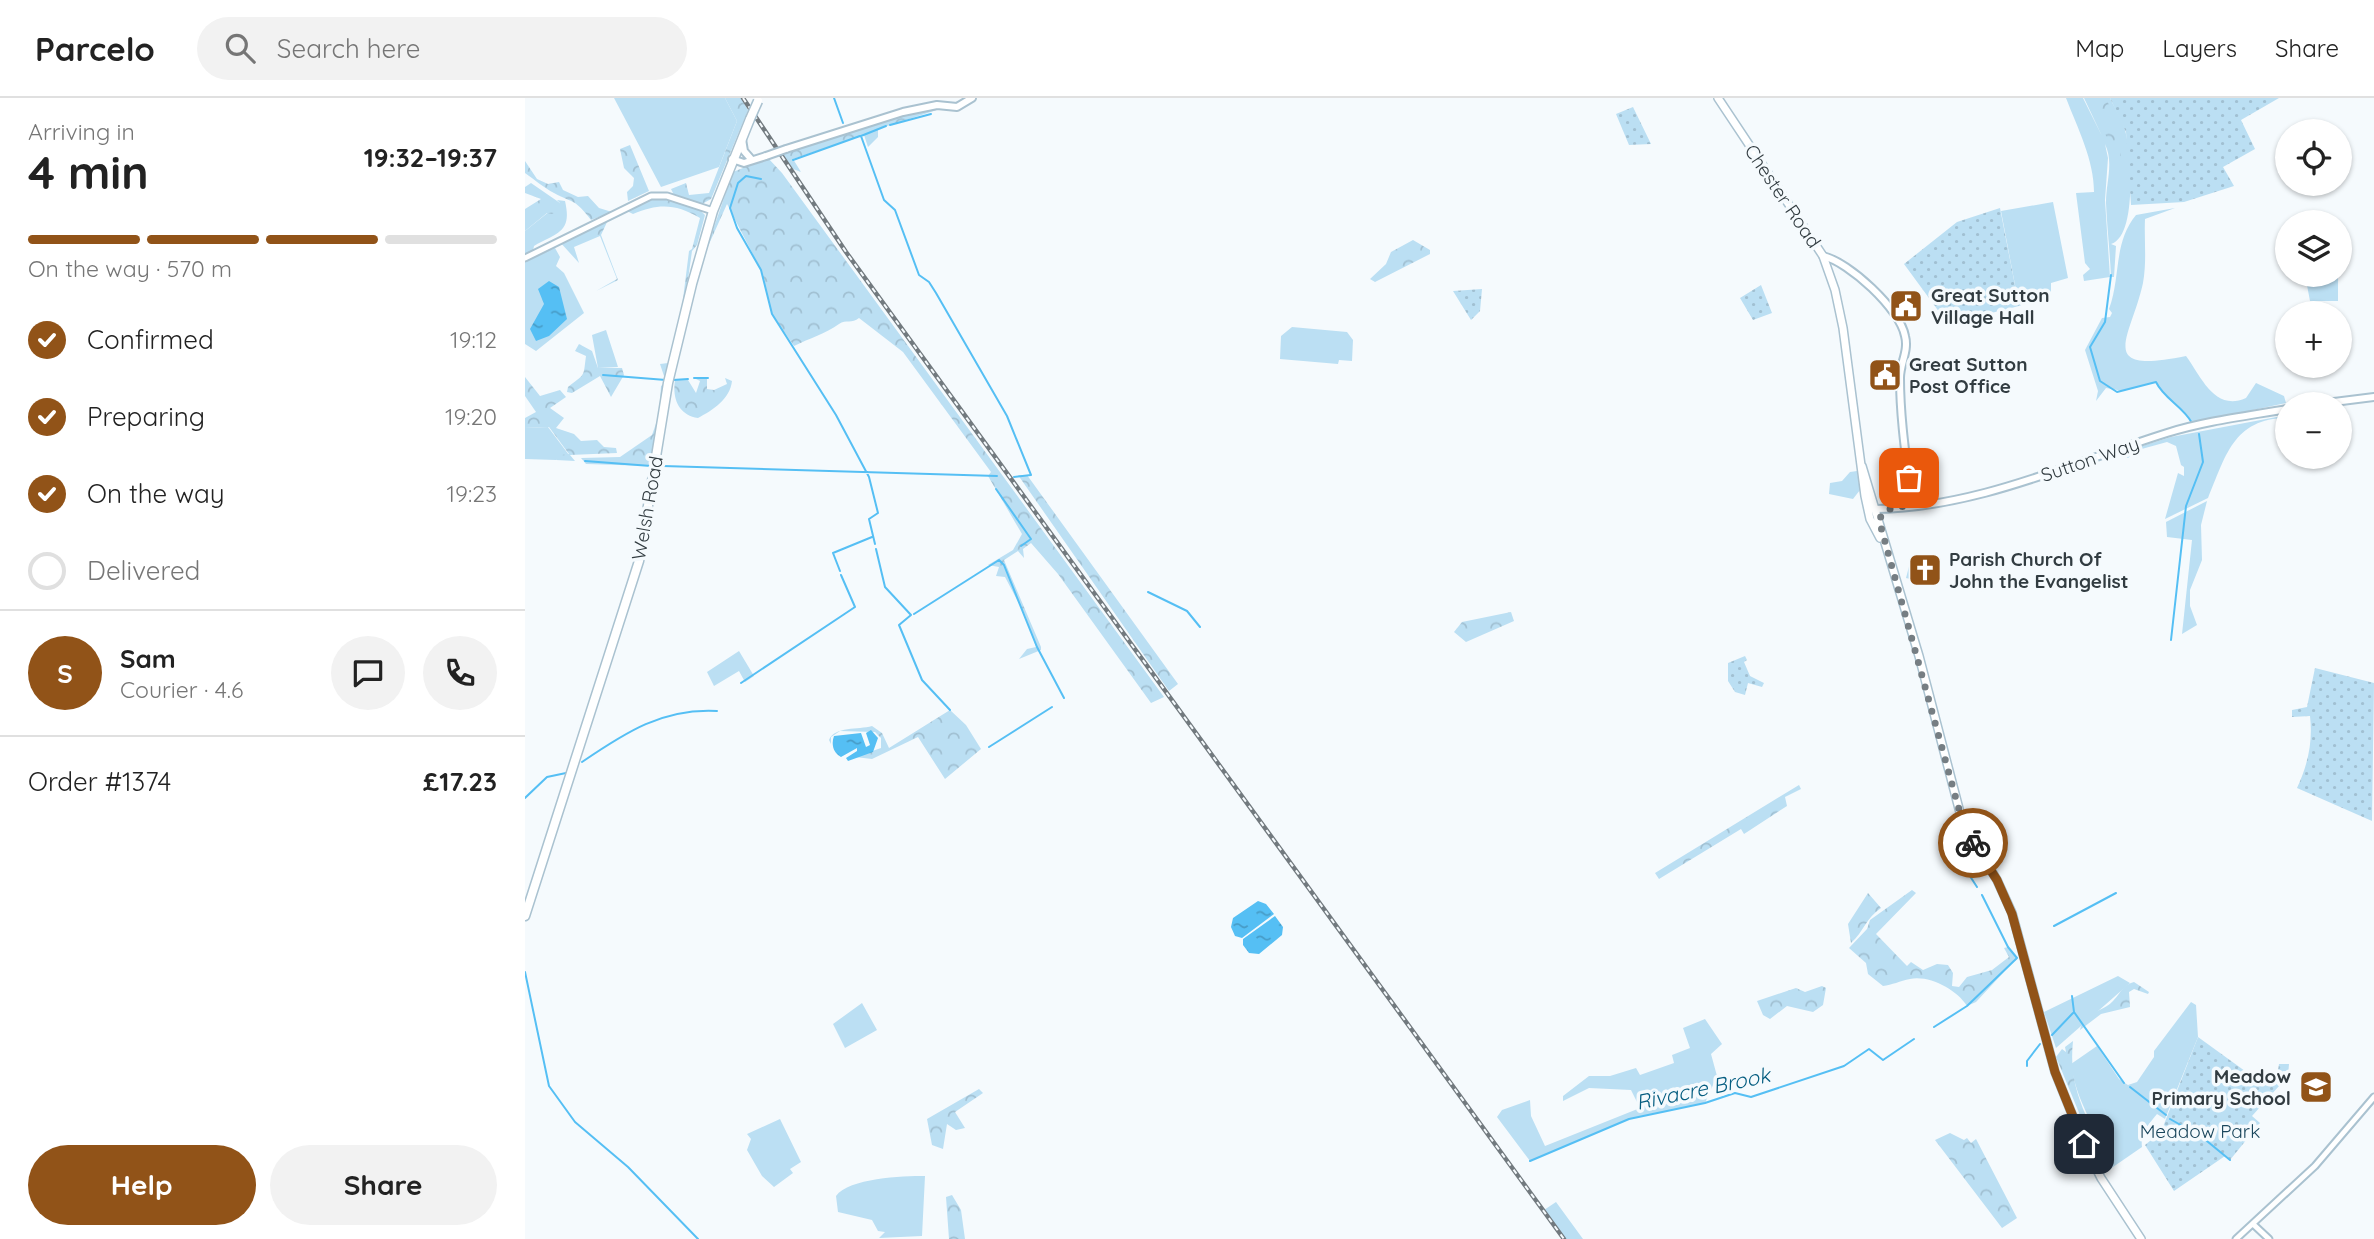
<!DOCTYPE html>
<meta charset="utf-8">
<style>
body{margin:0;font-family:Quicksand,sans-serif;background:#f2f2f2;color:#222;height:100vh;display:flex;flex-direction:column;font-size:26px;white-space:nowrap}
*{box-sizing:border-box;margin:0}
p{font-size:23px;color:#767676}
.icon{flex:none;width:38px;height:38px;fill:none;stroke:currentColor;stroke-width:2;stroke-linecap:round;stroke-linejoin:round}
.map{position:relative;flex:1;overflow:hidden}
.side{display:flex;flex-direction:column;background:#fff;width:525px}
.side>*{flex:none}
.controls{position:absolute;left:1750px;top:21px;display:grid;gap:14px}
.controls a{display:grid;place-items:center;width:77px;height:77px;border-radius:50%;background:#fff;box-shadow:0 2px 5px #0004;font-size:35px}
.pin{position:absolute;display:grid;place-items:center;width:60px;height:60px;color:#fff;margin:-30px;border-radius:14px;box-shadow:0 4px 10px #0006}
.courier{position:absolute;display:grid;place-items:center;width:70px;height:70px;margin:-35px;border:5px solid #915318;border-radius:50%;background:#fff;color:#222;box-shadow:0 2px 9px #0007}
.summary em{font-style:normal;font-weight:800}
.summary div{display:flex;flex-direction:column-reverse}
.summary{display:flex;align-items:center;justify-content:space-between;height:119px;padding:0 28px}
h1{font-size:46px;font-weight:800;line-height:52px}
.bar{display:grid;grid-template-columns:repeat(4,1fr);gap:10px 7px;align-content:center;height:84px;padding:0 28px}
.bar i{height:9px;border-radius:5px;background:#e0e0e0}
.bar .selected{background:#915318}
.bar p{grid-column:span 4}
.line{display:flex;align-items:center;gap:18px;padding:0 28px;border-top:2px solid #e0e0e0}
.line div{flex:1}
.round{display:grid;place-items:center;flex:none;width:74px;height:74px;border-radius:37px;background:#f2f2f2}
ol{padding:0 28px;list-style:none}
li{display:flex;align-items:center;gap:21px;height:77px}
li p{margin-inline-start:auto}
li .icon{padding:7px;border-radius:50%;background:#915318;color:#fff;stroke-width:4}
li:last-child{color:#767676}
li i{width:38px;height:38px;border:4px solid #e0e0e0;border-radius:50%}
.button{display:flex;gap:14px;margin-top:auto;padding:14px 28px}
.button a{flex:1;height:80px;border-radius:42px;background:#915318;color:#fff;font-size:28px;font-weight:800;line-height:80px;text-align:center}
.button a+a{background:#f2f2f2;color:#222}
header{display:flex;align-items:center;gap:42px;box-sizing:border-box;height:98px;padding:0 35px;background:#fff;border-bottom:2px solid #e0e0e0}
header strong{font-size:33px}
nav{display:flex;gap:38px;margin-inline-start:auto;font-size:24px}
.search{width:490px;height:63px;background:#f2f2f2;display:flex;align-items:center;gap:18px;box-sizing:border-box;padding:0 24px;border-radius:38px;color:#767676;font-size:26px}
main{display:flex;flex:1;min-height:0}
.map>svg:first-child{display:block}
.green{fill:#bbdff3}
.forest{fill:url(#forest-crowns)}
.cemetery{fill:url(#cemetery-stones)}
.park{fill:url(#park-dots)}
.water{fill:url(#water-ripples)}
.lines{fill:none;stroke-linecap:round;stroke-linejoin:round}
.stream{stroke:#55bff4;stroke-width:2}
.tertiary-casing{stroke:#aac2d0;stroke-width:9}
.secondary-casing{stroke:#aac2d0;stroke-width:10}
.primary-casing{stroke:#aac2d0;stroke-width:10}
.trunk-casing{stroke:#aac2d0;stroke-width:11}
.tertiary{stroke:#fff;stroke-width:5}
.secondary{stroke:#fff;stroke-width:6}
.primary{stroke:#fff;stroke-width:7}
.trunk{stroke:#fff;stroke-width:8}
.rail-casing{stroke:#727a7f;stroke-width:4.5}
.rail{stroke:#f5fafd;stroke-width:2;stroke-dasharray:5;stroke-linecap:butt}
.secondary-bridge-casing{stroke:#aac2d0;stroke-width:10;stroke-linecap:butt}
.trunk-bridge-casing{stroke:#aac2d0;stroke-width:11;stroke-linecap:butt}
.secondary-bridge{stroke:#fff;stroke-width:6}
.trunk-bridge{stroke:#fff;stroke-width:8}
.done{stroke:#767e83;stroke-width:7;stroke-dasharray:0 12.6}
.route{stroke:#915318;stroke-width:9}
.labels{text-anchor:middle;stroke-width:7;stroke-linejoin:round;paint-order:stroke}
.street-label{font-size:19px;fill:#323c41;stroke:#f5fafd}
.poi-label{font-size:19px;font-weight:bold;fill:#323c41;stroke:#f5fafd;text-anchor:start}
.park-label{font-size:19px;fill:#1a465c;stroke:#f5fafd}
.water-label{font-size:21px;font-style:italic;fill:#055d80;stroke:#f5fafd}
</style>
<header>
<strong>Parcelo</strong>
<div class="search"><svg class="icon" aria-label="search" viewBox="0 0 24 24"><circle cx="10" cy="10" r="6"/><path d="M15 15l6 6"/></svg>Search here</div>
<nav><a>Map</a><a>Layers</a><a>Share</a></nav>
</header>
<main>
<section class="side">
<div class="summary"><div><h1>4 min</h1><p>Arriving in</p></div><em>19:32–19:37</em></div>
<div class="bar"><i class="selected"></i><i class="selected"></i><i class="selected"></i><i></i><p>On the way · 570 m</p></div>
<ol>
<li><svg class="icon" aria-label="check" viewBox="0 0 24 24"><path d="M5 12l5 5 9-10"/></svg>Confirmed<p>19:12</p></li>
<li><svg class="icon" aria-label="check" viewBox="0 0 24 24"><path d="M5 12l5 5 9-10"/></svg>Preparing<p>19:20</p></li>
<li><svg class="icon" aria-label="check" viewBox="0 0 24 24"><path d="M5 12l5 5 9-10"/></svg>On the way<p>19:23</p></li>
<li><i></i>Delivered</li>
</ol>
<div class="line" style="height:126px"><b class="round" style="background:#915318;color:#fff">S</b><div><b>Sam</b><p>Courier · 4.6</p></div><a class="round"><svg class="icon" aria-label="chat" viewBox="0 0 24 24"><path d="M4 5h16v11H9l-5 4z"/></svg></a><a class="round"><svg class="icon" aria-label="phone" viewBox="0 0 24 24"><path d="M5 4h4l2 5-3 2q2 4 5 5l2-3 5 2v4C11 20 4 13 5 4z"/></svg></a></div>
<div class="line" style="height:91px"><div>Order #1374</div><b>£17.23</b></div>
<div class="button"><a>Help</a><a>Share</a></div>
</section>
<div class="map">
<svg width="1849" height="1141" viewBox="0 0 1849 1141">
<defs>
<pattern id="forest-crowns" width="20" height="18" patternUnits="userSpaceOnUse" patternTransform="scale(1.75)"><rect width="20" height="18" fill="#bbdff3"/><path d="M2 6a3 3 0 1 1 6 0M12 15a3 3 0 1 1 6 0" fill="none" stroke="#a1c0d2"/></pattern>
<pattern id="cemetery-stones" width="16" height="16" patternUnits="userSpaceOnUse" patternTransform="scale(1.75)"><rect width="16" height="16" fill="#bbdff3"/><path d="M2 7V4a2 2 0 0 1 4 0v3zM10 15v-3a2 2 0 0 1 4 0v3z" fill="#a1c0d2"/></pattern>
<pattern id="park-dots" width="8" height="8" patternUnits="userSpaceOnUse" patternTransform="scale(1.75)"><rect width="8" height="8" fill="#bbdff3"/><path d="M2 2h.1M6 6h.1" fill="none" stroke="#a1c0d2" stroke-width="1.8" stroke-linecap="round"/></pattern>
<pattern id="water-ripples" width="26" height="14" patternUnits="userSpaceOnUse" patternTransform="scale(1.75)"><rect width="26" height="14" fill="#55bff4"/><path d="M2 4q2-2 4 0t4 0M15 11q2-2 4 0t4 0" fill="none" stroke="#479cc7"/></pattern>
</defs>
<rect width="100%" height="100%" fill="#f5fafd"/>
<path class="green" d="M89,0H200L212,23L194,69L136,89Z
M1541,0H1558L1577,38L1559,0H1585C1590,11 1599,24 1601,36C1606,58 1612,138 1586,146L1591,148L1589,179H1586C1585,154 1582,130 1581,105C1581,84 1589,65 1580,46L1583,60L1580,102L1585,179L1559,183L1558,177L1565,171L1560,165L1551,95L1569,94C1569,62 1553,31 1541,0Z
M32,102L40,103C47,134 34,134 9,148L8,153L0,157V133L35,105Z
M1528,104L1543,180L1526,185V195L1494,208L1476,113Z
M1650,110L1620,121C1619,142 1622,162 1618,185C1606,240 1569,277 1661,258C1676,278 1689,314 1721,300L1731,285L1759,298L1761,305L1667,325C1658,308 1640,301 1630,284L1598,293L1581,290L1571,303L1573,293L1560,252L1577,220L1585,219L1587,215L1584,211C1596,179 1588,145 1611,117Z
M30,150L35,159L31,168L39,175L59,215L11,253L0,246V163Z
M1793,177H1813V203H1785L1781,182Z
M767,229L822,234L828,242L827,263L814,262L813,266L755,261L756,238Z
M81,232L93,269L73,270L67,237Z
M1762,317V320C1708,320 1700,360 1683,400L1640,421L1653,375L1659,378V369L1656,367L1651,348L1642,344L1613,352L1603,360L1595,355L1646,339Z
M23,329L44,357L31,362L0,361V330Z
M1332,373L1335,392L1328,401L1304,396L1305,385L1317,383L1325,374Z
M1682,403L1676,427L1677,462L1665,492V508L1672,527L1657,536L1667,442L1642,439L1641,424Z
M214,553L229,578L220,584L214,573L189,588L182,574Z
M1593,878L1605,885L1531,950L1519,914Z
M1666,904L1671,907L1673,939L1640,1021L1632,1016C1624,1026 1615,1035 1617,1049L1588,1069C1573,1034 1551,1004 1546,966L1572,948L1594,981L1603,987L1612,984L1629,959V953Z
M337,905L352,932L320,950L308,926Z
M1180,921L1197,946L1186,956L1192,978L1180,1005L1104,1021L1005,1063L972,1019L977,1012L1005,1002L1006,1018L1020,1048L1115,1010L1106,992L1064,990L1038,1003V998L1064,978H1085L1111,970L1115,977L1149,965L1147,957L1165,950L1158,930Z
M255,1021L276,1064L265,1071L268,1075L249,1089L237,1078L222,1052L226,1041L222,1036Z
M400,1078L397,1138L354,1140L360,1134L353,1133L347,1122L313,1114L311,1098C324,1080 377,1078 400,1078Z
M1031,1104L1058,1141H1041L1019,1112Z"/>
<path class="forest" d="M200,0H216L223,12L186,101L177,106L149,97L146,91L161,85L164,97L184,95L212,23Z
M1567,0H1581L1593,28L1597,72L1568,10Z
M410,10L415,11L353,31V39L343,49L339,37L268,61L276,74L268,71L257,55L373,18Z
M105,47L124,93L103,103L102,94L108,88L109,80L99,70L95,51Z
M243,60L257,75L639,599L626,605L533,476L506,445L498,451L499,460L493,453L479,462L516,549V552L494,561L502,551L511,549L500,517L480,479L471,478L474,469L463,467L488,452L497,436L463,378L466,374L378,254L334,220C327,226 321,221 314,226C300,236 285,240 269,248L247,216L236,172L202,106L180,155L208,74Z
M0,63L12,81L23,86L34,84L38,92L53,99L63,98L74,110L87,114L66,122C50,101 50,106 29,95C19,90 9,81 0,75Z
M6,85L35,105L34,112L27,116L22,115L0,133V111L16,101L0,95V89Z
M133,99L174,111L180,117L172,147L167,153L160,203L140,281L135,266L143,265L157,209L164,153L167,151L175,120C151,106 134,105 108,116L100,112Z
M83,122L76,137L93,182L71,193L92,181L75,138L49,149L54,165L34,143Z
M888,142L905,152V156L850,184L845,181L861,166L866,154Z
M54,246L67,253L73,270H97L99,277L86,299L75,278L47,295L42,294L43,289C61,275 58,280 61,258L50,253Z
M0,279L15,298L35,292L41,299L25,310L39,320L31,330L49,336L56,343L72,342L79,349L91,350L92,355L45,357L50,363L31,362L36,357L44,356L24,329L0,330V320L11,314L0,298Z
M200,280L207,283C205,301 188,312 173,320C154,317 147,301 150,282H163L171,295L175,283L171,281H182V291L189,292L202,286Z
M141,284L127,368L61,366L56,360L95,359L127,337L134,317L136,288Z
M493,377H502L653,586L644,593Z
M986,514L989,523L941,544L929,534L937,524Z
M425,612L441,627L456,651L420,681L393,639L347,661L330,659L356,650V640L350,634L315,633L306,639V646L304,642C310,628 333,632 347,628L357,635L364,650Z
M1274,687L1276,691L1260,699L1262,708L1219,736L1216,731L1134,781L1130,775Z
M1387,792L1391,795L1351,836L1382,868L1386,864L1398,872L1412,866L1423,867L1428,875L1427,888L1434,889L1442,879L1467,872L1484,859L1479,850L1483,849L1492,860L1451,904L1442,908C1432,892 1405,877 1385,881C1375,883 1367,887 1358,888L1343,876L1341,865L1324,850L1342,831L1345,822Z
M1343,795L1356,810C1341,820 1339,833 1326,845L1323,826Z
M1609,884L1624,894L1623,896L1609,891L1604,894L1605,909L1576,916L1555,932C1560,912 1577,915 1588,903C1597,894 1596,888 1609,884Z
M1297,888L1301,890L1298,907L1288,914L1262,908L1245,921L1238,917L1232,903L1271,890L1280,894Z
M1548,943C1545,972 1550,992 1561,1018L1557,1022L1531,959L1537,951L1541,954L1540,949Z
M454,991L458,995L430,1014L440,1030L431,1032L422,1026L418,1051L407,1047L402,1021Z
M1563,1020L1572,1031L1588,1069L1579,1075L1556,1026Z
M1425,1035L1439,1042L1442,1040L1446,1045L1451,1041L1492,1120L1477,1130L1410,1042Z
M427,1097L436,1112L440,1141H424L421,1099Z"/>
<path class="cemetery" d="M1387,457L1415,463L1410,487L1381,480Z"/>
<path class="park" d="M1585,0H1754L1716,22L1730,51L1698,69L1709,88L1659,104L1606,107L1601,34Z
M1108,9L1126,46L1104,47L1091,16Z
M1475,110L1494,208L1423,226L1379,166L1432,124Z
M1236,187L1247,215L1228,222L1215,200Z
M957,191L955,213L946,222L928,193Z
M1220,558L1222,562L1219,564L1225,578L1239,585L1237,589L1223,585L1220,597L1210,594L1203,583V565Z
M1790,570L1849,585L1847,723L1772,690C1783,666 1788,644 1785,618L1767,619V612L1782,609Z
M1673,939L1731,981L1751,984L1754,966H1764L1763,978L1727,1018L1735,1025L1705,1062L1700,1058L1649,1093L1620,1047L1636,1034Z"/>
<path class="water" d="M24,183L34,189L42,221L24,238L11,243L5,231L19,206L13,191Z
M346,632L353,640L348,654L323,663L321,660L332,653V650L316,659C308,655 306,646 309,638L336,635L341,649L345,647L341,635Z
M733,803L741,806L749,816L717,840L710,838L706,829L708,820Z
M750,818L758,829L757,837L734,856L724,855L718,847V841Z"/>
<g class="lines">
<path class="stream" d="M309,0L318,25
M365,27L406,16
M361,28L336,38L359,102L370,112L394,177L404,184L411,195L482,318L506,377L489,379
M268,62L335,38
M236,81L221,78L213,85L205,110L212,130L236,172L247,216L311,317L344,379L353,415L344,421L350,446
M1586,177L1580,224L1565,249L1575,283L1592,294L1631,284C1639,301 1658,308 1667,325
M78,277L141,282
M169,280H183
M148,282L163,281
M60,363L126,368
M138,368L472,378
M471,391L506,441L496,448
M351,451L360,489L386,517L374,527L397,582L425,612
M315,473L308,455L347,439
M623,494L662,513L675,529
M389,516L474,462L479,467L512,549L539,600
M1646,542L1661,408L1678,364L1674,336
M216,585L330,509L316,477
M464,649L527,609
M57,664C101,634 138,610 192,613
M0,700L22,679L41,675
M1423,759L1441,772L1452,789
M1529,828L1591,795
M0,874L24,988L50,1024L103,1069L173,1141
M1547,898L1549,914L1599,985
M1409,929L1442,908L1492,860L1483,849L1457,797
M1527,937L1548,915
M1502,968V963L1515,946
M1605,989L1641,1017
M1645,1021L1677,1039L1705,1062
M1005,1063L1104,1021L1180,1005L1210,995L1226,999L1319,968L1344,951L1358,962L1389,941"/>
<defs>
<path id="tertiary" d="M0,160L126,98H142L188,113
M1729,1127L1744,1141
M1711,1141L1790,1068L1849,999"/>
<path id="secondary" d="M217,41L219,53L226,61
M261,51L378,14L412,7L432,9L447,0
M207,61L219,65L241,58
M1298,158C1324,164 1375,211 1380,238C1384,253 1375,265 1375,280C1375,322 1382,366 1387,408
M1793,306L1849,299
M1347,411C1449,411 1546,365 1642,335C1680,323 1722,318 1762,311"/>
<path id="primary" d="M1193,0L1298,158L1310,192L1318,230L1340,398L1345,421L1355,440
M1337,368L1394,558L1438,726L1472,782L1487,815L1530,974L1559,1046L1576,1080L1616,1141"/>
<path id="trunk" d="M0,818L114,463L143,285L167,186L188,113L225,21"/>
</defs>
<use href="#tertiary" class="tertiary-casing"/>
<use href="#secondary" class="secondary-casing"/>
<use href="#primary" class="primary-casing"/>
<use href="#trunk" class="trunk-casing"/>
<use href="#tertiary" class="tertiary"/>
<use href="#secondary" class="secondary"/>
<use href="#primary" class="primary"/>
<use href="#trunk" class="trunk"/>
<defs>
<path id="rail" d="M218,0L321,154L1039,1141"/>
</defs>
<use href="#rail" class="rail-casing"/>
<use href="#rail" class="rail"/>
<defs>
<path id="secondary-bridge" d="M241,58L261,51"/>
<path id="trunk-bridge" d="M225,21L233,3"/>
</defs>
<use href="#secondary-bridge" class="secondary-bridge-casing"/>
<use href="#trunk-bridge" class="trunk-bridge-casing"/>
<use href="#secondary-bridge" class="secondary-bridge"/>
<use href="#trunk-bridge" class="trunk-bridge"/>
</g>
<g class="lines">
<path class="done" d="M1384,380L1387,408C1373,409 1361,408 1354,422L1438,726L1448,745"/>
<path class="route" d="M1448,745L1472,782L1487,816L1530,974L1559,1046"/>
</g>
<defs>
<symbol id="civic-square" viewBox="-11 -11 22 22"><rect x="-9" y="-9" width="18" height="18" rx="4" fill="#915318" stroke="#f5fafd"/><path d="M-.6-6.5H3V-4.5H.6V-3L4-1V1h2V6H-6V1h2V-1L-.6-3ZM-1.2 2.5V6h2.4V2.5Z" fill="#fff"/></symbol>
<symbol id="church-square" viewBox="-11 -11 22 22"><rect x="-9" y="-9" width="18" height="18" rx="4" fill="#915318" stroke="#f5fafd"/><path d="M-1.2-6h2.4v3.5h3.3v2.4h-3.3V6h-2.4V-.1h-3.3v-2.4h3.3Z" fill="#fff"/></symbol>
<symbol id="school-square" viewBox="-11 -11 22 22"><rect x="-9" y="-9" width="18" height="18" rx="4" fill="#915318" stroke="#f5fafd"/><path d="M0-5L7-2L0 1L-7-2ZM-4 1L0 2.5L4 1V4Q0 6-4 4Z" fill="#fff"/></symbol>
</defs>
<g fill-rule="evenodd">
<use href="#civic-square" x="1362" y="189" width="38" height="38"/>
<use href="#civic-square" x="1341" y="258" width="38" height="38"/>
<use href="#church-square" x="1381" y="453" width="38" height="38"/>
<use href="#school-square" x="1772" y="970" width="38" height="38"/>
</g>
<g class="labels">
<g class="street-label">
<text transform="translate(1258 98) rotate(56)" y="7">Chester Road</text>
<text transform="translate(1565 361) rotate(-19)" y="7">Sutton Way</text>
<text transform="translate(122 410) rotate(-80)" y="7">Welsh Road</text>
</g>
<g class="poi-label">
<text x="1406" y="204">Great Sutton<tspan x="1406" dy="22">Village Hall</tspan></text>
<text x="1384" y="273">Great Sutton<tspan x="1384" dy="22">Post Office</tspan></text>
<text x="1424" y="468">Parish Church Of<tspan x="1424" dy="22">John the Evangelist</tspan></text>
<text x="1766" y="985" text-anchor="end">Meadow<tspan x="1766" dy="22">Primary School</tspan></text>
</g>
<g class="park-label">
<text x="1675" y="1040">Meadow Park</text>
</g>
<g class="water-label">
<text transform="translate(1178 991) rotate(-12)" y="7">Rivacre Brook</text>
</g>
</g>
</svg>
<div class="controls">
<a><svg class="icon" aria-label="locate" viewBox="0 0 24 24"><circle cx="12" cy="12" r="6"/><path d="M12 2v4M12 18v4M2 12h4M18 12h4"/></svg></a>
<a><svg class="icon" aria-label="layers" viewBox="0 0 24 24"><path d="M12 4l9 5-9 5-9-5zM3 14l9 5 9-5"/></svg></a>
<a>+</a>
<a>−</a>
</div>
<div class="pin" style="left:1384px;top:380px;background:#ea580c"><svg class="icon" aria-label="bag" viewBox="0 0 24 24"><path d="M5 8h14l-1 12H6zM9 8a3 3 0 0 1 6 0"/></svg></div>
<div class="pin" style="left:1559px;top:1046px;background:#1f2937"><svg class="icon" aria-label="home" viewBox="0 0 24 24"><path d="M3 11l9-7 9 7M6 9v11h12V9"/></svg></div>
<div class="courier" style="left:1448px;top:745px"><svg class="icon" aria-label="bike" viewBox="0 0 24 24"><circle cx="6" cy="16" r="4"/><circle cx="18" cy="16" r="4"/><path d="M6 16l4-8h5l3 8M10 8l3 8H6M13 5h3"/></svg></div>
</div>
</main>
